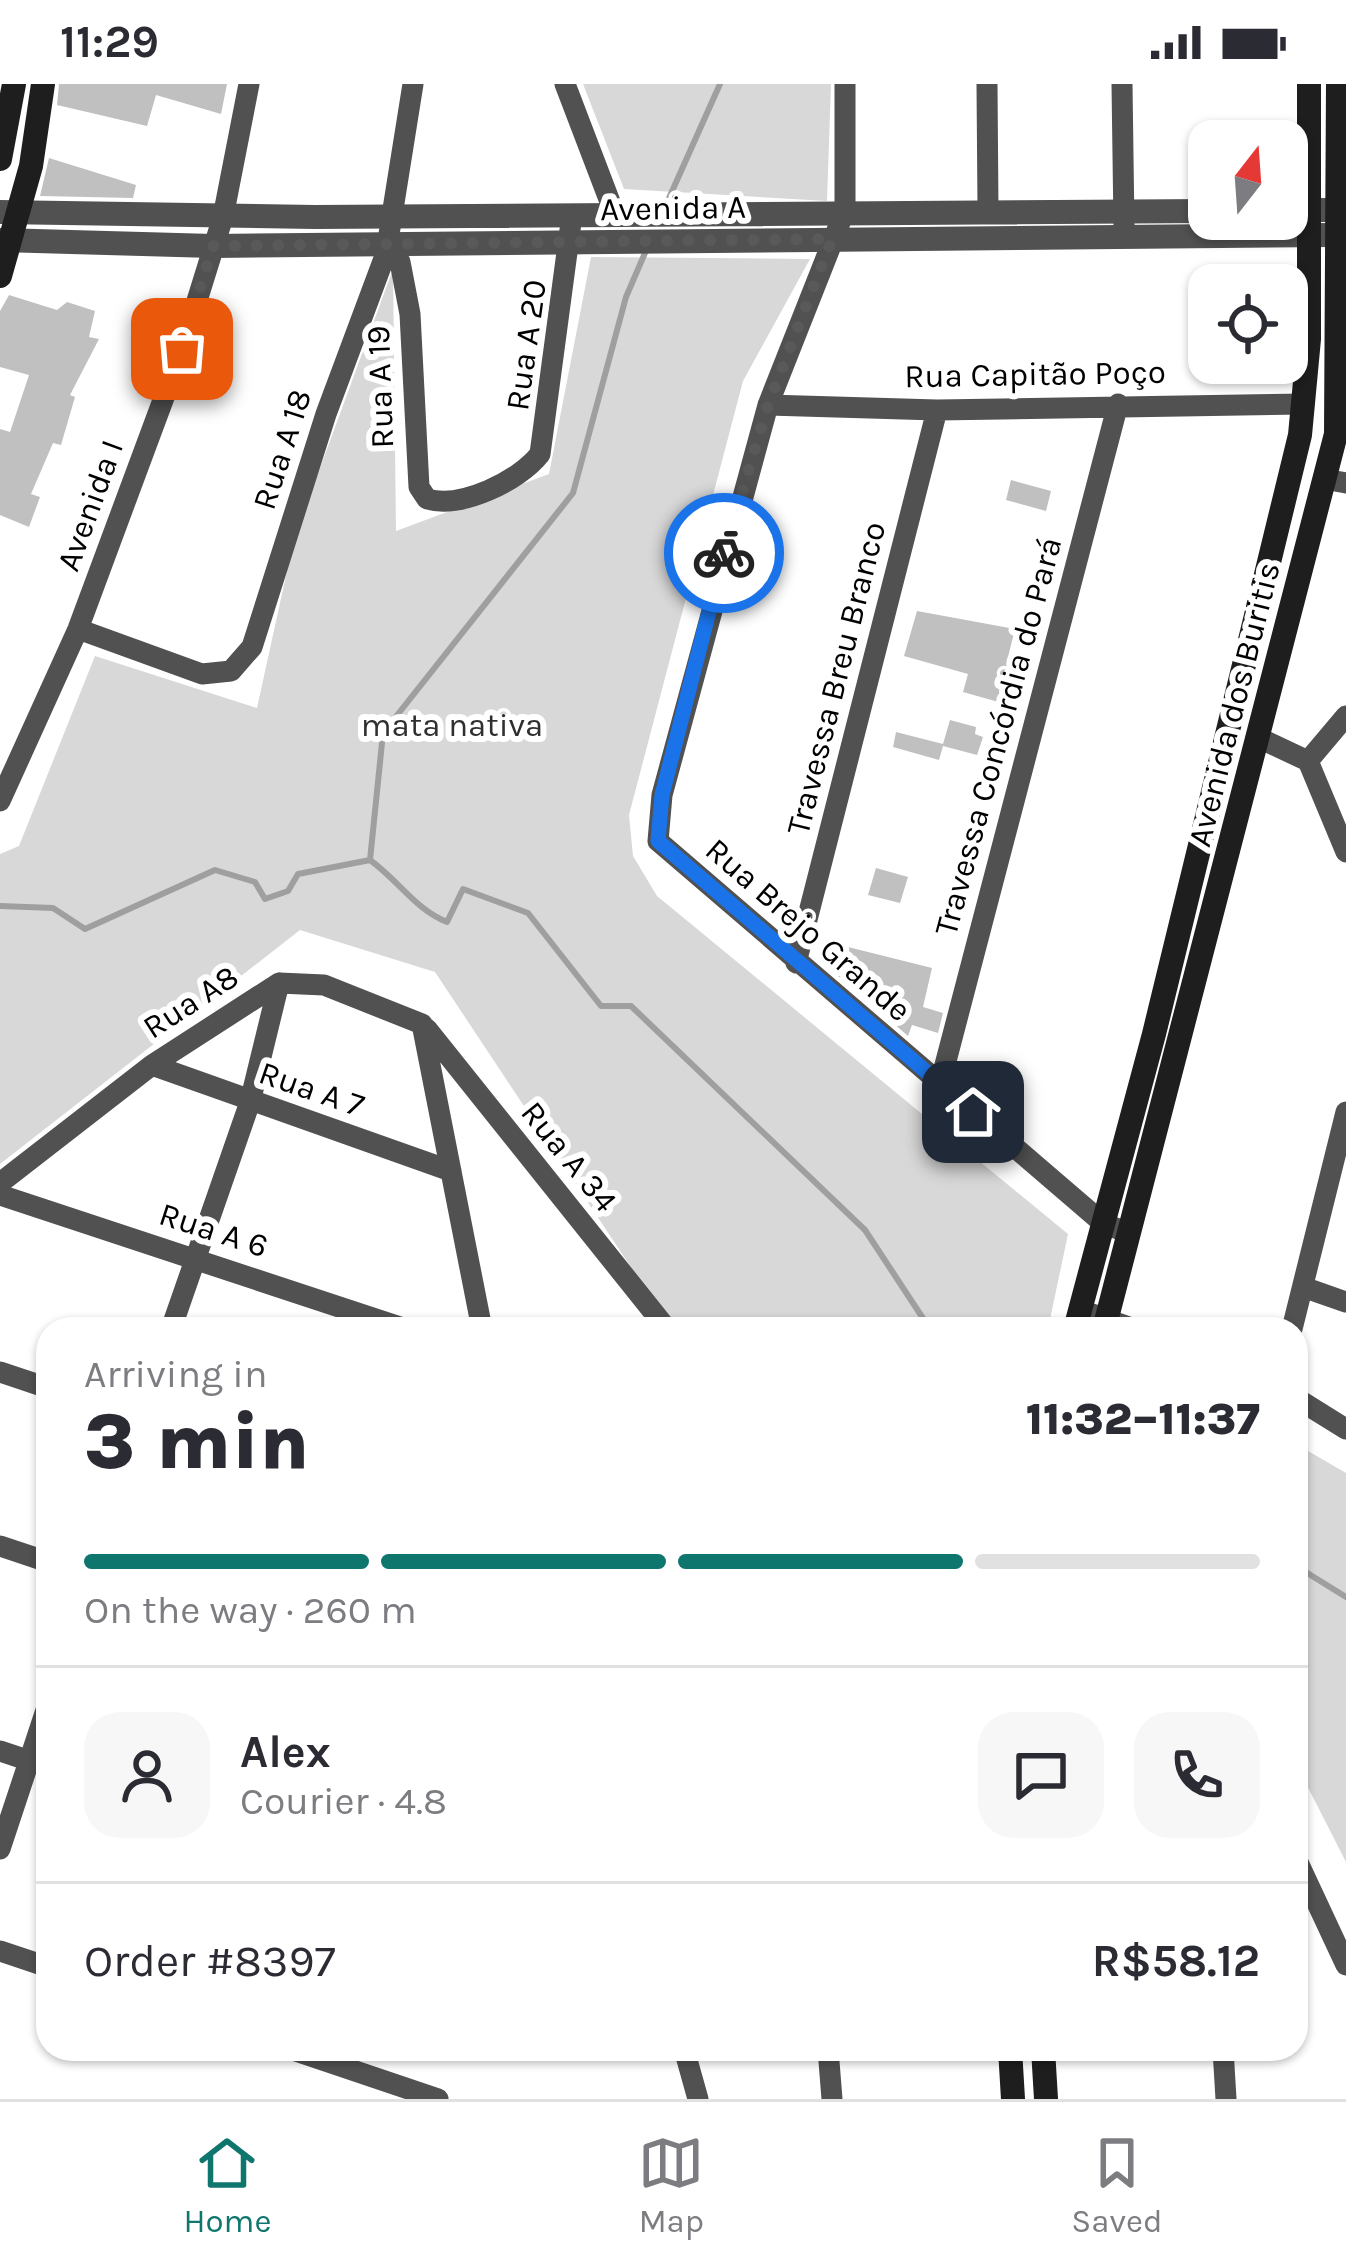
<!DOCTYPE html>
<meta charset="utf-8">
<style>
body{margin:0;font-family:Karla,sans-serif;background:#f7f7f7;color:#2b2b33;height:100vh;display:flex;flex-direction:column;font-size:45px;white-space:nowrap}
*{box-sizing:border-box;margin:0}
p{font-size:39px;color:#7c7c81}
.icon{flex:none;width:66px;height:66px;fill:none;stroke:currentColor;stroke-width:2;stroke-linecap:round;stroke-linejoin:round}
.map{position:relative;flex:1;overflow:hidden}
.panel{position:absolute;left:36px;top:1233px;width:1272px;height:744px;display:flex;flex-direction:column;background:#fff;border-radius:36px;box-shadow:0 3px 9px #0004}
.panel>*{flex:none}
.needle{width:78px;rotate:17deg}
.controls{position:absolute;left:1188px;top:36px;display:grid;gap:24px}
.controls a{display:grid;place-items:center;width:120px;height:120px;border-radius:24px;background:#fff;box-shadow:0 3px 9px #0004;font-size:60px}
.pin{position:absolute;display:grid;place-items:center;width:102px;height:102px;color:#fff;margin:-51px;border-radius:24px;box-shadow:0 6px 18px #0006}
.courier{position:absolute;display:grid;place-items:center;width:120px;height:120px;margin:-60px;border:9px solid #1a73e8;border-radius:50%;background:#fff;color:#222;box-shadow:0 3px 15px #0007}
.head em{font-style:normal;font-weight:800}
.head div{display:flex;flex-direction:column-reverse}
.head{display:flex;align-items:center;justify-content:space-between;height:204px;padding:0 48px}
h1{font-size:78px;font-weight:800;line-height:90px}
.bar{display:grid;grid-template-columns:repeat(4,1fr);gap:18px 12px;align-content:center;height:144px;padding:0 48px}
.bar i{height:15px;border-radius:9px;background:#e1e1e2}
.bar .on{background:#0f766e}
.bar p{grid-column:span 4}
.line{display:flex;align-items:center;gap:30px;padding:0 48px;border-top:3px solid #e1e1e2}
.line div{flex:1}
.round{display:grid;place-items:center;flex:none;width:126px;height:126px;border-radius:36px;background:#f7f7f7}
.status{display:flex;justify-content:space-between;align-items:center;height:84px;padding:0 60px;background:#fff;direction:ltr}
.status svg{height:33px;fill:currentColor}
.menu{display:flex;justify-content:space-around;align-items:center;height:168px;border-top:3px solid #e1e1e2;background:#fff;font-size:33px;color:#7c7c81}
.menu a{display:grid;justify-items:center;gap:6px}
.menu .on{color:#0f766e}
.map>svg:first-child{display:block}
.green{fill:#d8d8d8}
.lines{fill:none;stroke-linecap:round;stroke-linejoin:round}
.stream{stroke:#9f9f9f;stroke-width:6}
.building{fill:#c0c0c0}
.minor{stroke:#515151;stroke-width:21}
.tertiary{stroke:#515151;stroke-width:24}
.secondary{stroke:#1e1e1e;stroke-width:24}
.done{stroke:#595959;stroke-width:12;stroke-dasharray:0 21.6}
.route{stroke:#1a73e8;stroke-width:15}
.labels{text-anchor:middle;stroke-width:12;stroke-linejoin:round;paint-order:stroke}
.street-label{font-size:33px;fill:#000;stroke:#fff}
.park-label{font-size:33px;fill:#2f2f2f;stroke:#fff}
</style>
<div class="status"><b>11:29</b><svg viewBox="0 0 49 12"><path d="M0 12V9h3v3zM5 12V6h3v6zM10 12V3h3v9zM15 12V0h3v12zM26 1h20v11H26zM47 4h2v5h-2z"/></svg></div>
<div class="map">
<svg width="1346" height="2015" viewBox="0 0 1346 2015">
<rect width="100%" height="100%" fill="#fff"/>
<path class="green" d="M583,0H831L827,117L624,105Z
M591,173L810,175L743,297L629,731L633,772L657,812L1068,1150L1048,1245H672L435,888L300,846L0,1080V770L19,762L95,572L257,624L294,455L393,185L396,447L549,390Z
M1296,1360L1346,1389V1778L1296,1680Z"/>
<g class="lines">
<path class="stream" d="M665,123L720,0
M370,776L383,649L573,409L626,213L648,162
M0,822L53,824L85,845L215,786L255,798L265,815L288,807L298,790L370,776C399,797 415,825 447,838L463,805L528,829L601,922H631L865,1146L930,1245
M1296,1482L1346,1513"/>
</g>
<path class="building" d="M59,0H227L221,30L156,11L147,42L57,21Z
M49,74L136,101L133,114L40,112Z
M9,211L57,226L67,218L95,227L89,253L99,255L70,311L75,313L61,361L53,359L31,410L40,413L29,443L0,431V345L10,348L29,291L0,283V227Z
M1011,396L1051,407L1046,427L1006,416Z
M917,527L1015,545L1008,573L1028,578L1023,596L1009,593L1002,619L963,608L968,590L904,572Z
M950,636L976,643L975,650L983,653L977,671L943,662L939,676L893,663L896,648L943,660Z
M876,784L908,793L900,819L868,811Z
M832,859L932,884L923,923L943,929L938,949L912,941L908,952L893,939L900,911L883,908L885,902L839,893L821,878L825,861Z"/>
<g class="lines">
<path class="minor" d="M565,0L615,131
M845,0V126L768,321L662,711L658,757L1104,1140L1127,1148
M987,0L988,126
M1122,0L1124,143
M386,169L400,178L410,230L419,403L427,415C461,425 519,397 540,370L572,131
M768,321L937,326L1304,320
M1324,395L1346,399
M78,545L202,590L231,587L252,563L326,330L386,169L413,0
M1259,654L1308,677L1346,768
M1308,677L1346,632
M0,717L78,545L182,265L223,133L249,0
M796,879L937,326
M427,945L667,1245
M152,981L451,1087
M940,1000L1118,320
M0,1099L152,981L279,899L324,901L422,940L482,1245
M0,1111L406,1245
M1303,1203L1346,1218
M1092,1230L1134,1245
M171,1245L250,1018L279,899
M1292,1245L1346,1028
M0,1288L48,1304
M1296,1314L1346,1345
M0,1462L48,1478
M0,1667L48,1683
M0,1765L48,1620
M1296,1774L1346,1881
M0,1867L48,1883
M290,1965L438,2015
M684,1965L698,2015
M828,1965L832,2015
M1223,1965L1226,2015"/>
<path class="tertiary" d="M1287,126H1346
M0,128L315,133L1209,127
M0,156L213,162L1329,151"/>
<path class="secondary" d="M0,75L14,0
M0,192L31,82L43,0
M1075,1245L1154,950L1300,351L1309,255V0
M1104,1245L1336,350L1338,0
M1010,1965L1013,2015
M1043,1965L1046,2015"/>
</g>
<g class="lines">
<path class="done" d="M182,265L213,162L832,155L768,321L724,469"/>
<path class="route" d="M724,469L662,711L658,757L973,1028"/>
</g>
<g class="labels">
<g class="street-label">
<text transform="translate(673 123) rotate(-1)" y="12">Avenida A</text>
<text transform="translate(525 261) rotate(-82)" y="12">Rua A 20</text>
<text transform="translate(1035 289) rotate(-1)" y="12">Rua Capitão Poço</text>
<text transform="translate(379 303) rotate(-92)" y="12">Rua A 19</text>
<text transform="translate(281 365) rotate(-72)" y="12">Rua A 18</text>
<text transform="translate(89 421) rotate(-70)" y="12">Avenida I</text>
<text transform="translate(835 594) rotate(-76)" y="12">Travessa Breu Branco</text>
<text transform="translate(1233 620) rotate(-76)" y="12">Avenida dos Buritis</text>
<text transform="translate(997 652) rotate(-75)" y="12">Travessa Concórdia do Pará</text>
<text transform="translate(809 845) rotate(41)" y="12">Rua Brejo Grande</text>
<text transform="translate(190 917) rotate(-33)" y="12">Rua A8</text>
<text transform="translate(312 1004) rotate(19)" y="12">Rua A 7</text>
<text transform="translate(570 1072) rotate(51)" y="12">Rua A 34</text>
<text transform="translate(214 1145) rotate(18)" y="12">Rua A 6</text>
</g>
<g class="park-label">
<text x="452" y="652">mata nativa</text>
</g>
</g>
</svg>
<div class="controls">
<a><svg class="needle" viewBox="-14 -14 28 28"><path d="M0-13l5 13h-10z" fill="#e53935"/><path d="M0 13l5-13h-10z" fill="#7c7c81"/></svg></a>
<a><svg class="icon" aria-label="locate" viewBox="0 0 24 24"><circle cx="12" cy="12" r="6"/><path d="M12 2v4M12 18v4M2 12h4M18 12h4"/></svg></a>
</div>
<div class="pin" style="left:182px;top:265px;background:#ea580c"><svg class="icon" aria-label="bag" viewBox="0 0 24 24"><path d="M5 8h14l-1 12H6zM9 8a3 3 0 0 1 6 0"/></svg></div>
<div class="pin" style="left:973px;top:1028px;background:#1f2937"><svg class="icon" aria-label="home" viewBox="0 0 24 24"><path d="M3 11l9-7 9 7M6 9v11h12V9"/></svg></div>
<div class="courier" style="left:724px;top:469px"><svg class="icon" aria-label="bike" viewBox="0 0 24 24"><circle cx="6" cy="16" r="4"/><circle cx="18" cy="16" r="4"/><path d="M6 16l4-8h5l3 8M10 8l3 8H6M13 5h3"/></svg></div>
<section class="panel">
<div class="head"><div><h1>3 min</h1><p>Arriving in</p></div><em>11:32–11:37</em></div>
<div class="bar"><i class="on"></i><i class="on"></i><i class="on"></i><i></i><p>On the way · 260 m</p></div>
<div class="line" style="height:216px"><a class="round"><svg class="icon" aria-label="person" viewBox="0 0 24 24"><circle cx="12" cy="8" r="4"/><path d="M4 21q1-7 8-7t8 7"/></svg></a><div><b>Alex</b><p>Courier · 4.8</p></div><a class="round"><svg class="icon" aria-label="chat" viewBox="0 0 24 24"><path d="M4 5h16v11H9l-5 4z"/></svg></a><a class="round"><svg class="icon" aria-label="phone" viewBox="0 0 24 24"><path d="M5 4h4l2 5-3 2q2 4 5 5l2-3 5 2v4C11 20 4 13 5 4z"/></svg></a></div>
<div class="line" style="height:156px"><div>Order #8397</div><b>R$58.12</b></div>
</section>
</div>
<nav class="menu">
<a class="on"><svg class="icon" aria-label="home" viewBox="0 0 24 24"><path d="M3 11l9-7 9 7M6 9v11h12V9"/></svg>Home</a>
<a><svg class="icon" aria-label="map" viewBox="0 0 24 24"><path d="M3 6l6-2 6 2 6-2v14l-6 2-6-2-6 2zM9 4v14M15 6v14"/></svg>Map</a>
<a><svg class="icon" aria-label="saved" viewBox="0 0 24 24"><path d="M7 4h10v16l-5-4-5 4z"/></svg>Saved</a>
</nav>
